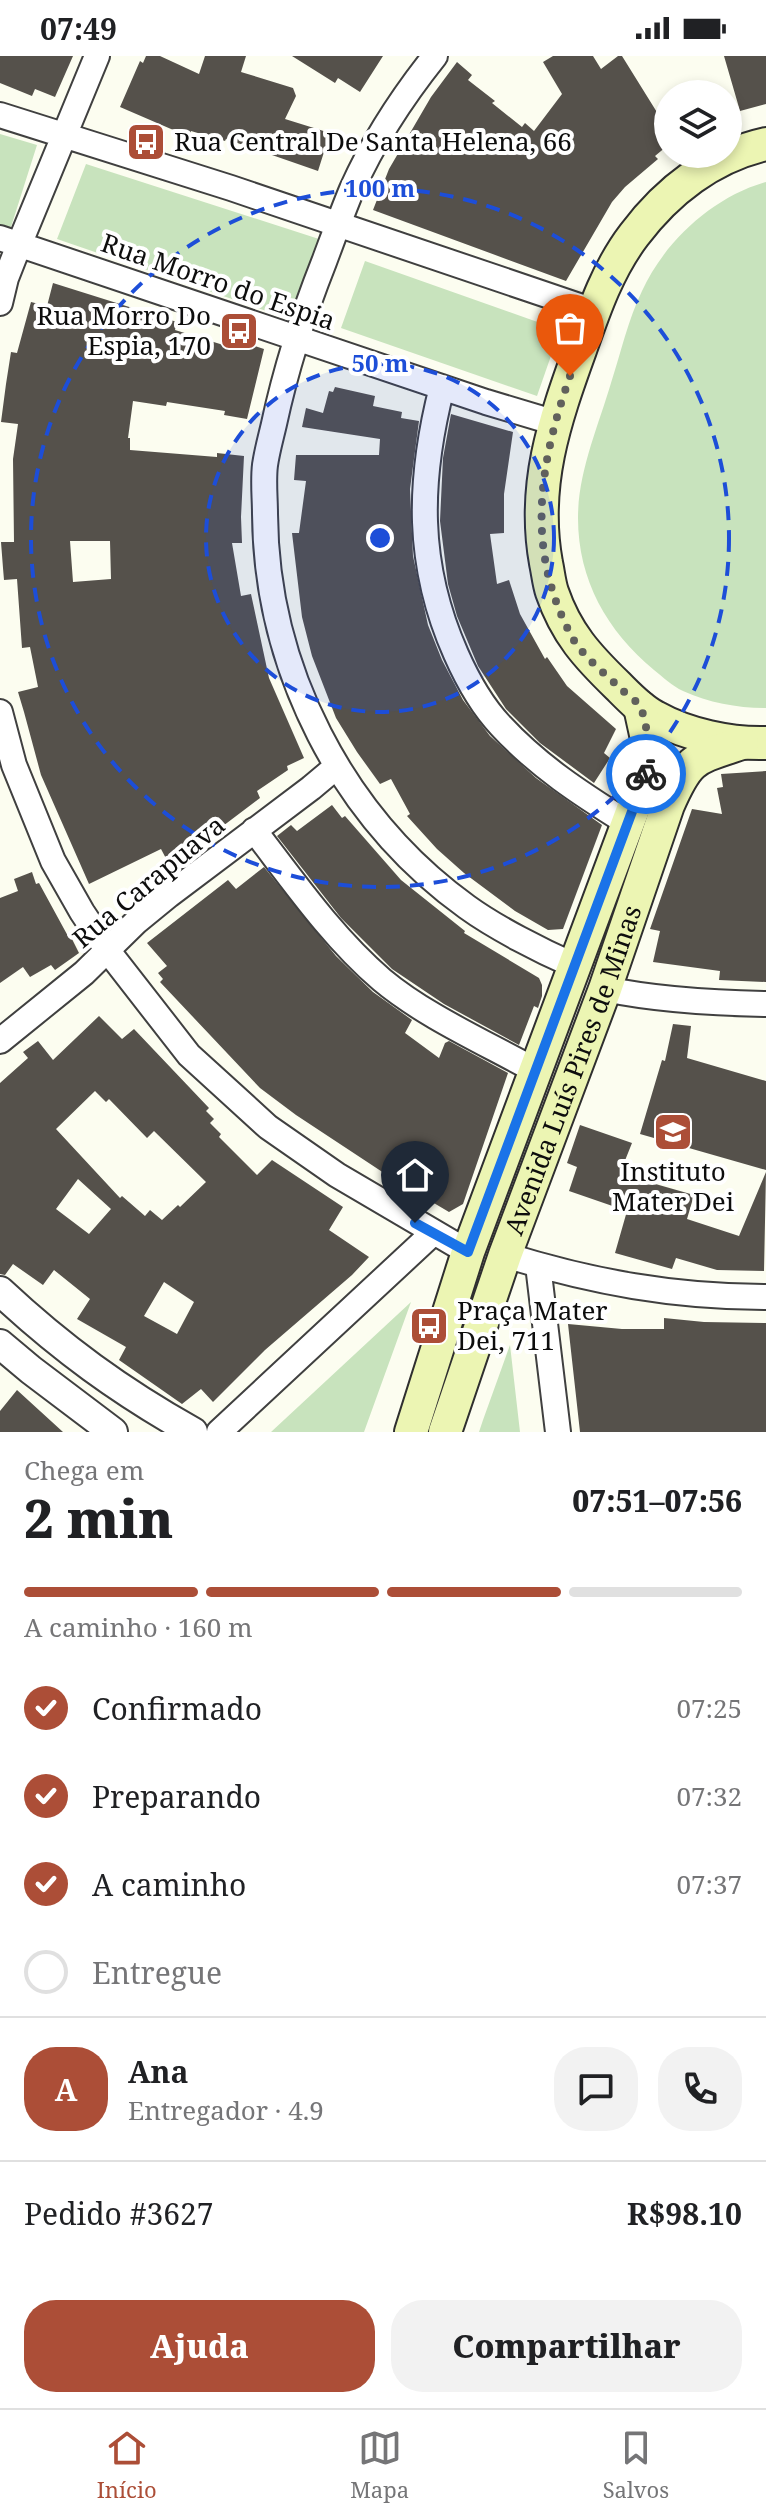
<!DOCTYPE html>
<html lang="pt">
<meta charset="utf-8">
<style>
body{margin:0;font-family:"Noto Serif",serif;background:#f2f2f2;color:#202124;height:100vh;display:flex;flex-direction:column;font-size:30px;white-space:nowrap}
*{box-sizing:border-box;margin:0}
p{font-size:26px;color:#757577}
.icon{flex:none;width:44px;height:44px;fill:none;stroke:currentColor;stroke-width:2;stroke-linecap:round;stroke-linejoin:round}
.map{position:relative;height:1376px;overflow:hidden}
.drawer{display:flex;flex-direction:column;background:#fff;flex:1}
.drawer>*{flex:none}
.fabs{position:absolute;left:654px;top:24px;display:grid;gap:16px}
.fabs a{display:grid;place-items:center;width:88px;height:88px;border-radius:50%;background:#fff;box-shadow:0 4px 12px #0003;font-size:40px}
.pin{position:absolute;display:grid;place-items:center;width:68px;height:68px;color:#fff;margin:-82px -34px;border-radius:50% 50% 50% 0;rotate:-45deg;box-shadow:0 0 8px #0007}
.pin .icon{rotate:45deg}
.courier{position:absolute;display:grid;place-items:center;width:80px;height:80px;margin:-40px;border:6px solid #1a73e8;border-radius:50%;background:#fff;color:#222;box-shadow:0 2px 10px #0007}
.head em{font-style:normal;font-weight:800}
.head div{display:flex;flex-direction:column-reverse}
.head{display:flex;align-items:center;justify-content:space-between;height:136px;padding:0 24px}
h1{font-size:52px;font-weight:800;line-height:60px}
.bar{display:grid;grid-template-columns:repeat(4,1fr);gap:12px 8px;align-content:center;height:96px;padding:0 24px}
.bar i{height:10px;border-radius:6px;background:#e0e0e0}
.bar .current{background:#ac4e37}
.bar p{grid-column:span 4}
.line{display:flex;align-items:center;gap:20px;padding:0 24px;border-top:2px solid #e0e0e0}
.line div{flex:1}
.round{display:grid;place-items:center;flex:none;width:84px;height:84px;border-radius:32px;background:#f2f2f2}
ol{padding:0 24px;list-style:none}
li{display:flex;align-items:center;gap:24px;height:88px}
li p{margin-inline-start:auto}
li .icon{padding:8px;border-radius:50%;background:#ac4e37;color:#fff;stroke-width:4}
li:last-child{color:#757577}
li i{width:44px;height:44px;border:4px solid #e0e0e0;border-radius:50%}
.button{display:flex;gap:16px;margin-top:auto;padding:16px 24px}
.button a{flex:1;height:92px;border-radius:32px;background:#ac4e37;color:#fff;font-size:32px;font-weight:800;line-height:92px;text-align:center}
.button a+a{background:#f2f2f2;color:#202124}
.status{display:flex;justify-content:space-between;align-items:center;height:56px;padding:0 40px;background:#fff;direction:ltr}
.status svg{height:22px;fill:currentColor}
.menu{display:flex;justify-content:space-around;align-items:center;height:112px;border-top:2px solid #e0e0e0;background:#fff;font-size:22px;color:#757577}
.menu a{display:grid;justify-items:center;gap:4px}
.menu .current{color:#ac4e37}
.map>svg:first-child{display:block}
.green{fill:#c8e3bd}
.building{fill:#55514b;fill-rule:evenodd}
.lines{fill:none;stroke-linecap:round;stroke-linejoin:round}
.minor-casing{stroke:#404040;stroke-width:28}
.tertiary-casing{stroke:#404040;stroke-width:32}
.secondary-casing{stroke:#2f2f2f;stroke-width:36}
.minor{stroke:#fff;stroke-width:24}
.tertiary{stroke:#fff;stroke-width:28}
.secondary{stroke:#ecf5b3;stroke-width:32}
.done{stroke:#61615c;stroke-width:8;stroke-dasharray:0 14.4}
.route{stroke:#1a73e8;stroke-width:10}
.ring{fill:none;stroke:#1d4ed8;stroke-width:4;stroke-dasharray:14 10}
.labels{text-anchor:middle;stroke-width:8;stroke-linejoin:round;paint-order:stroke}
.poi-label{font-size:26px;fill:#0d0d0d;stroke:#fff;text-anchor:start}
.street-label{font-size:26px;fill:#0d0d0d;stroke:#fff}
.centre{fill:#1d4ed8;stroke:#fff;stroke-width:4}
.ring-label{font-size:24px;text-anchor:middle;font-weight:bold;fill:#1d4ed8;stroke:#fff;stroke-width:8;stroke-linejoin:round;paint-order:stroke}
</style>
<div class="status"><b>07:49</b><svg viewBox="0 0 49 12"><path d="M0 12V9h3v3zM5 12V6h3v6zM10 12V3h3v9zM15 12V0h3v12zM26 1h20v11H26zM47 4h2v5h-2z"/></svg></div>
<div class="map">
<svg width="766" height="1376" viewBox="0 0 766 1376">
<rect width="100%" height="100%" fill="#fcfdf0"/>
<path class="green" d="M0,78L37,89L10,174L0,170Z
M86,108L319,183L290,263L57,183Z
M766,126V652C738,652 709,647 683,635C672,630 663,621 654,614C607,575 578,524 578,462C578,416 598,371 611,327C621,296 628,264 642,235C665,185 713,141 766,126Z
M365,205L560,274L537,340L341,272Z
M411,1246L364,1376H271Z
M510,1289L520,1376H479L483,1364Z"/>
<path class="building" d="M0,0H73L55,41L35,33L32,40L0,27Z
M146,0H160L199,18L205,0H246L241,16L293,32L296,40L285,63L330,77L318,115L226,83L225,85L191,75L190,79L171,73L120,51L140,5L143,7Z
M292,0H383L360,36L338,22L335,27Z
M553,0H593L601,13L618,0H622L668,74L661,80L667,90L655,100L658,103L625,131L612,146L566,225L373,154L389,113L431,41L457,6L472,19L468,24L495,45L492,47L522,71L525,67L534,75L562,38L543,6Z
M724,0H766V48L740,55Z
M53,227L177,266L175,274L233,292L236,284L264,293L247,363L224,359L225,355L167,346L166,350L133,345L128,382H130V394L217,401V397L244,400L241,461L242,487H232L241,540L251,538L269,622L304,702L287,710L288,714L257,735L260,742L170,810L161,793L89,828L41,719L24,656L18,636L38,631L30,591L22,592L17,523L4,524L3,512L1,486H14L13,403L18,368L1,366L6,328L11,296L17,297L31,246L47,250ZM70,485H110L111,523L73,526Z
M335,331L375,340L373,350L402,356L401,362L419,365L410,433L413,500L428,569L442,604L463,644L490,680L536,722L602,769L563,873L548,874L515,855L464,817L437,793L407,760L410,758L391,723L380,728L357,696L336,662L312,600L302,561L292,477H299L306,425L294,424L296,399H379L380,383L302,371L306,352L323,357L329,335L333,336Z
M451,358L513,376L504,438V477L490,478L497,528L509,524L520,558L545,603L547,601L567,630L616,673L604,697L610,702L594,727L540,687L506,653L478,610L457,560L448,528L440,465L443,402Z
M766,715V926L719,924L720,915L653,906L660,875L650,873L692,753L722,758L717,732L723,731L721,718Z
M332,749L342,762L345,760L401,824L465,875L464,877L539,922L542,929V940L538,952L534,950L519,989L444,948L392,913L341,862L277,780L291,769L297,775Z
M264,811L336,900L373,936L412,964L405,977L439,1002L445,987L449,985L508,1017L463,1148L449,1156L390,1121L296,1059L260,1032L160,926L163,923L158,917L167,910L147,887L228,824L236,833Z
M32,816L36,828L39,827L69,882L71,881L79,897L55,914L51,909L30,921L23,911L0,927V842L18,835L14,823Z
M99,960L122,983L134,973L209,1052L206,1055L214,1063L210,1067L221,1078L219,1081L257,1119L272,1104L343,1151L329,1174L369,1201L352,1219L265,1294L213,1346L201,1333L182,1348L119,1304L126,1291L77,1263L90,1243L54,1214L43,1229L13,1208L5,1219L0,1218V1027L28,1002L23,996L38,985L53,1004ZM95,1035L106,1046L109,1043L147,1082L154,1075L206,1126L180,1151L178,1149L162,1164L150,1154L145,1160L122,1140L120,1142L56,1073ZM78,1123L111,1153L89,1178L56,1153ZM164,1226L194,1246L177,1278L144,1260Z
M673,968L691,970L687,1002L766,1025V1114L640,1078L662,1004L665,1005Z
M580,1069L632,1087L622,1112L633,1116L631,1121L694,1139L687,1163L739,1180L766,1116L764,1215L717,1214L676,1202L672,1213L615,1197L627,1155L569,1135L577,1111L567,1107Z
M664,1262L704,1266L766,1267V1376H580L568,1268L622,1273H664Z
M17,1334L63,1376H0V1355Z"/>
<g class="lines">
<defs>
<path id="minor" d="M435,0C403,40 373,86 352,133C342,157 333,182 324,206C303,259 286,312 274,368C271,381 267,395 265,409C263,425 265,442 265,458C266,612 342,761 467,851C496,872 541,895 573,909
M0,59L231,132L594,255
M0,182L486,346L556,367
M0,247L6,222L19,189L97,0
M442,331C418,425 416,508 456,598C467,623 482,650 501,670C538,710 581,738 626,766
M0,656L14,709L53,805L82,856L108,895L189,999L268,1071L337,1119L468,1196
M254,774C294,826 332,881 382,924C425,960 486,987 536,1015
M605,933C658,944 711,947 766,948
M0,985L84,917L136,866L169,839L311,732L336,711
M505,1199C592,1226 674,1241 766,1241
M538,1209L558,1376
M219,1376L433,1177"/>
<path id="tertiary" d="M0,1235C61,1292 120,1335 193,1376
M0,1288L31,1314L113,1376"/>
<g id="secondary">
<path d="M766,88C712,100 667,135 634,179C608,213 594,254 580,294C554,366 532,430 546,507C548,516 549,527 552,536C566,577 587,600 618,630C629,641 640,653 655,661C687,679 730,688 766,687"/>
<path d="M411,1376L468,1196L648,713L647,683L640,651"/>
<path id="s1" d="M445,1376L505,1199L605,933L668,749C689,701 694,703 742,687"/>
</g>
</defs>
<use href="#minor" class="minor-casing"/>
<use href="#tertiary" class="tertiary-casing"/>
<use href="#secondary" class="secondary-casing"/>
<use href="#minor" class="minor"/>
<use href="#tertiary" class="tertiary"/>
<use href="#secondary" class="secondary"/>
</g>
<g class="lines">
<path class="done" d="M570,320C539,409 525,494 572,581C583,601 606,618 622,634C628,639 637,645 640,651C648,665 650,702 646,718"/>
<path class="route" d="M415,1167L468,1196L646,718"/>
</g>
<circle cx="380" cy="482" r="174" fill="#1d4ed8" fill-opacity=".12"/>
<g class="ring">
<circle cx="380" cy="482" r="174"/>
<circle cx="380" cy="482" r="349"/>
</g>
<defs>
<symbol id="bus-square" viewBox="-11 -11 22 22"><rect x="-9" y="-9" width="18" height="18" rx="4" fill="#ac4e37" stroke="#fff"/><path d="M-5-6H5V4H4V6H2V4H-2V6H-4V4H-5ZM-3.5-4V0h7V-4ZM-3.5 1.2v1.5H-2V1.2ZM2 1.2v1.5H3.5V1.2Z" fill="#fff"/></symbol>
<symbol id="school-square" viewBox="-11 -11 22 22"><rect x="-9" y="-9" width="18" height="18" rx="4" fill="#ac4e37" stroke="#fff"/><path d="M0-5L7-2L0 1L-7-2ZM-4 1L0 2.5L4 1V4Q0 6-4 4Z" fill="#fff"/></symbol>
</defs>
<g fill-rule="evenodd">
<use href="#bus-square" x="124" y="64" width="44" height="44"/>
<use href="#bus-square" x="217" y="253" width="44" height="44"/>
<use href="#school-square" x="651" y="1054" width="44" height="44"/>
<use href="#bus-square" x="407" y="1248" width="44" height="44"/>
</g>
<g class="labels">
<g class="poi-label">
<text x="174" y="95">Rua Central De Santa Helena, 66</text>
<text x="211" y="269" text-anchor="end">Rua Morro Do<tspan x="211" dy="30">Espia, 170</tspan></text>
<text x="673" y="1125" text-anchor="middle">Instituto<tspan x="673" dy="30">Mater Dei</tspan></text>
<text x="457" y="1264">Praça Mater<tspan x="457" dy="30">Dei, 711</tspan></text>
</g>
<g class="street-label">
<text transform="translate(218 226) rotate(19)" y="9">Rua Morro do Espia</text>
<text transform="translate(149 826) rotate(-40)" y="9">Rua Carapuava</text>
<text dy="9" stroke="none"><textPath href="#s1" startOffset="384">Avenida Luís Pires de Minas</textPath></text>
</g>
</g>
<circle cx="380" cy="482" r="12" class="centre"/>
<g class="ring-label">
<text x="380" y="141">100 m</text>
<text x="380" y="316">50 m</text>
</g>
</svg>
<div class="fabs">
<a><svg class="icon" aria-label="layers" viewBox="0 0 24 24"><path d="M12 4l9 5-9 5-9-5zM3 14l9 5 9-5"/></svg></a>
</div>
<div class="pin" style="left:570px;top:320px;background:#ea580c"><svg class="icon" aria-label="bag" viewBox="0 0 24 24"><path d="M5 8h14l-1 12H6zM9 8a3 3 0 0 1 6 0"/></svg></div>
<div class="pin" style="left:415px;top:1167px;background:#1f2937"><svg class="icon" aria-label="home" viewBox="0 0 24 24"><path d="M3 11l9-7 9 7M6 9v11h12V9"/></svg></div>
<div class="courier" style="left:646px;top:718px"><svg class="icon" aria-label="bike" viewBox="0 0 24 24"><circle cx="6" cy="16" r="4"/><circle cx="18" cy="16" r="4"/><path d="M6 16l4-8h5l3 8M10 8l3 8H6M13 5h3"/></svg></div>
</div>
<section class="drawer">
<div class="head"><div><h1>2 min</h1><p>Chega em</p></div><em>07:51–07:56</em></div>
<div class="bar"><i class="current"></i><i class="current"></i><i class="current"></i><i></i><p>A caminho · 160 m</p></div>
<ol>
<li><svg class="icon" aria-label="check" viewBox="0 0 24 24"><path d="M5 12l5 5 9-10"/></svg>Confirmado<p>07:25</p></li>
<li><svg class="icon" aria-label="check" viewBox="0 0 24 24"><path d="M5 12l5 5 9-10"/></svg>Preparando<p>07:32</p></li>
<li><svg class="icon" aria-label="check" viewBox="0 0 24 24"><path d="M5 12l5 5 9-10"/></svg>A caminho<p>07:37</p></li>
<li><i></i>Entregue</li>
</ol>
<div class="line" style="height:144px"><b class="round" style="background:#ac4e37;color:#fff">A</b><div><b>Ana</b><p>Entregador · 4.9</p></div><a class="round"><svg class="icon" aria-label="chat" viewBox="0 0 24 24"><path d="M4 5h16v11H9l-5 4z"/></svg></a><a class="round"><svg class="icon" aria-label="phone" viewBox="0 0 24 24"><path d="M5 4h4l2 5-3 2q2 4 5 5l2-3 5 2v4C11 20 4 13 5 4z"/></svg></a></div>
<div class="line" style="height:104px"><div>Pedido #3627</div><b>R$98.10</b></div>
<div class="button"><a>Ajuda</a><a>Compartilhar</a></div>
</section>
<nav class="menu">
<a class="current"><svg class="icon" aria-label="home" viewBox="0 0 24 24"><path d="M3 11l9-7 9 7M6 9v11h12V9"/></svg>Início</a>
<a><svg class="icon" aria-label="map" viewBox="0 0 24 24"><path d="M3 6l6-2 6 2 6-2v14l-6 2-6-2-6 2zM9 4v14M15 6v14"/></svg>Mapa</a>
<a><svg class="icon" aria-label="saved" viewBox="0 0 24 24"><path d="M7 4h10v16l-5-4-5 4z"/></svg>Salvos</a>
</nav>
